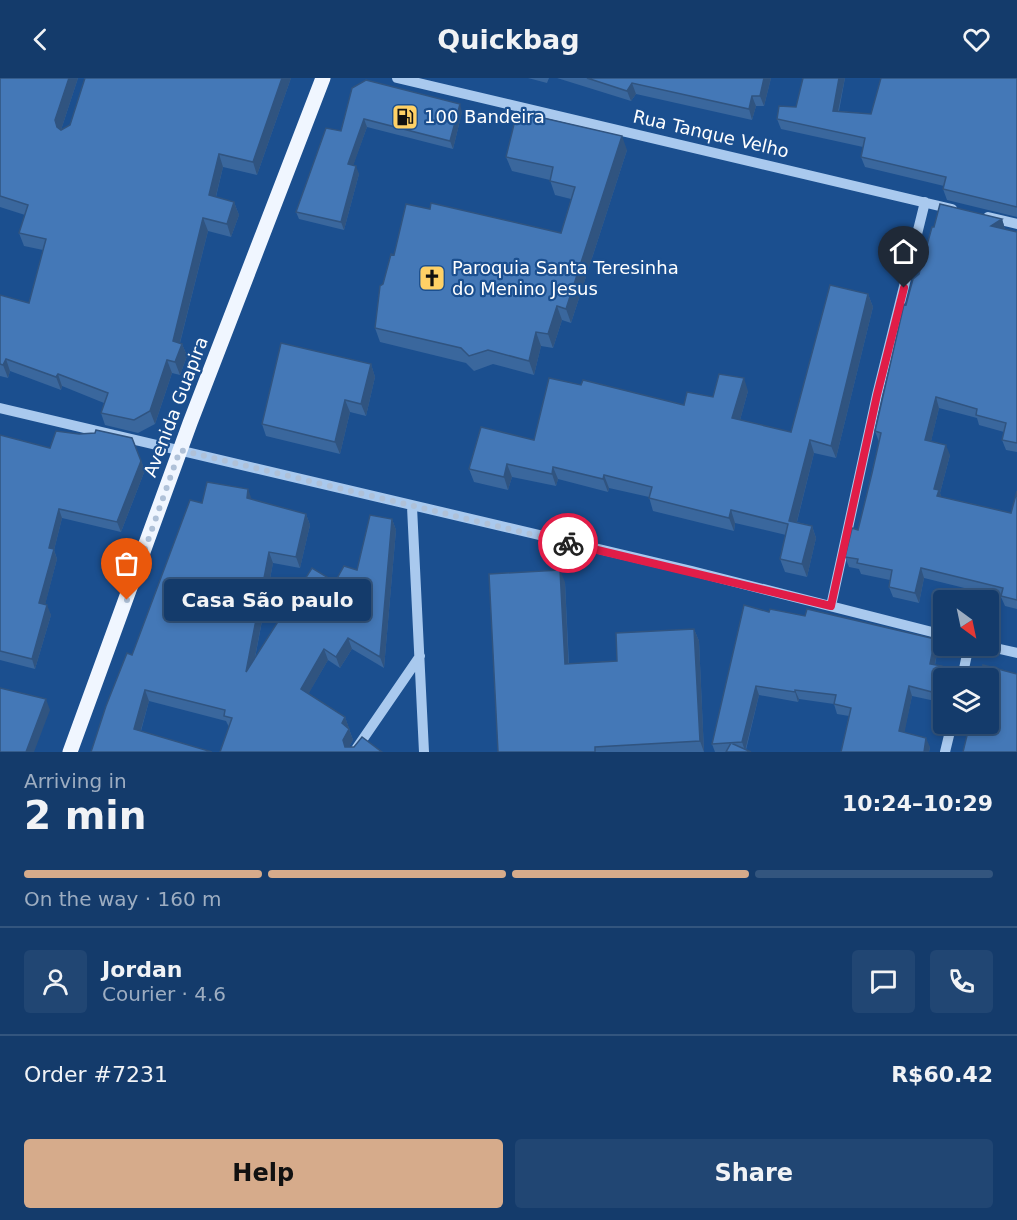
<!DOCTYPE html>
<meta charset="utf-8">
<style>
body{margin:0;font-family:"DejaVu Sans",sans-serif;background:#214673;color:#f1f3f6;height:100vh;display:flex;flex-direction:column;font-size:22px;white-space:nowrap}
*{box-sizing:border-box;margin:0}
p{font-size:20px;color:#9dadc1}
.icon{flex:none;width:33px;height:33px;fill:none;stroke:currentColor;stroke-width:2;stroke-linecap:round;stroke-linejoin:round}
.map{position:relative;height:674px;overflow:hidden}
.details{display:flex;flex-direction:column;background:#143b6b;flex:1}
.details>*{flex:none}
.needle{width:39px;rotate:147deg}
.controls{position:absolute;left:933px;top:512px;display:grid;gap:12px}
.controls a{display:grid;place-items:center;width:66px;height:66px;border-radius:6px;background:#143b6b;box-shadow:0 3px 9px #0003,0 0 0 2px #33557e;font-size:30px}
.pin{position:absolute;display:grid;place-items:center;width:51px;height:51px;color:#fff;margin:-62px -26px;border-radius:50% 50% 50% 0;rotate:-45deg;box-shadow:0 0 6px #0007}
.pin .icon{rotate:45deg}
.courier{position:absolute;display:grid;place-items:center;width:60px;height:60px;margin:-30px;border:4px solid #e11d48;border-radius:50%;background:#fff;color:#222;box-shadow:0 2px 8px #0007}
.bubble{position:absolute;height:42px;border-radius:6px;background:#143b6b;box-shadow:0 3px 9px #0003,0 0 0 2px #33557e;font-size:20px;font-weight:700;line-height:42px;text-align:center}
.summary em{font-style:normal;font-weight:700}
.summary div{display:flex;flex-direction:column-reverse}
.summary{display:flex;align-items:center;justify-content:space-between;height:102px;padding:0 24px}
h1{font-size:39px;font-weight:700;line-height:45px}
.bar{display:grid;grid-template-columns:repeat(4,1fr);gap:9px 6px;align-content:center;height:72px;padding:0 24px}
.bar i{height:8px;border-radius:4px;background:#33557e}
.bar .current{background:#d6ab8b}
.bar p{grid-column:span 4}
.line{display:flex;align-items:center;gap:15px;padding:0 24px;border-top:2px solid #33557e}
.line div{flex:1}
.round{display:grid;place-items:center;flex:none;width:63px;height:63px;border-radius:6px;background:#214673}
.cta{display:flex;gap:12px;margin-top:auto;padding:12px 24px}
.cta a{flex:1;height:69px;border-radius:6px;background:#d6ab8b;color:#111;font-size:24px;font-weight:700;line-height:69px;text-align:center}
.cta a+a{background:#214673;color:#f1f3f6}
header{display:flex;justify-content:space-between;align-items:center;height:78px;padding:0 24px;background:#143b6b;font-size:27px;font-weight:700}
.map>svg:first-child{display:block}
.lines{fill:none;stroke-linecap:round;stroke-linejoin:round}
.minor{stroke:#a9c9ee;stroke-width:10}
.major{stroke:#f0f6ff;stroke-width:15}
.wall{fill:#3a679d}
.shaded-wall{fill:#305480}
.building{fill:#4478b7;stroke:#305480;stroke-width:1.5}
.done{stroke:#afc1d8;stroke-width:6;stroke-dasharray:0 10.8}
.route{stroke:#e11d48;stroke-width:8}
.labels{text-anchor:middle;stroke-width:4.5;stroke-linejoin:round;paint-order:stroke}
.poi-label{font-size:18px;fill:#fff;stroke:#1b4f8f;text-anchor:start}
.street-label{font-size:18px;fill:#fff;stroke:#1b4f8f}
</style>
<header><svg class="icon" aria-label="back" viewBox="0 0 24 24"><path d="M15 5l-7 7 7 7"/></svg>Quickbag<svg class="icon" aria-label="heart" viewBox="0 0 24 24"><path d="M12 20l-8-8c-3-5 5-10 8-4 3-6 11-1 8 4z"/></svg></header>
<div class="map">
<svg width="1017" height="674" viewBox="0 0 1017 674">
<rect width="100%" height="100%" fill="#1b4f8f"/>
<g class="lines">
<path class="minor" d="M397,0L952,131
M988,139L1017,146
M0,330L692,493L944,557
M412,429L424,674
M831,528L877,317L925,124
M982,567L1017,575
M962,600L969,567
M354,674L420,578
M945,674L952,645"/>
<path class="major" d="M70,674L190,345L323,0"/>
</g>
<path class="wall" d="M0,0H78L61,52L291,0L257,97L223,89L216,119L234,124L239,137L231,159L208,153L180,265L182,266L187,278L180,297L172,295L155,346L138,355L105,347L101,335L104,325L62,308L61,312L10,293L8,300L0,298V217L29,225L43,172L24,168L19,155L25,137L0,129Z
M528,0H549L547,5Z
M557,0H771L764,28H756L752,42L636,16L631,23Z
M803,0H845L839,33L871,36L1017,0V139L947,122L943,111L944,108L865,89L861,79L863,69L781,51L777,41L796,29Z
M352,10L462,34L453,71L367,49L353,87L359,96L344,152L299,141L296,134L341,53Z
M627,72L571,245L562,242L553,270L541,268L534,297L493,286L474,293L466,285L380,264L375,250L383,206L394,177L561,155L571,121L555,117L550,102L512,93L506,79Z
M1002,141L1005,151L1017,154V374L1006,372L1002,362L1004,354L979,347L977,340L939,330L931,363L950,377L940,415L941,419L1011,435L1017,413V531L1005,528L1001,519L924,500L919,525L893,519L889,509L890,502L861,496L859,491L849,489L845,479L858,452L879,364L875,353L906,227L919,196L934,149Z
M868,216L873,229L836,380L814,375L797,444L812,448L816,460L807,499L785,494L780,481L786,457L735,445L734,453L653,433L649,419L609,410L608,414L558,401L556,408L512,399L508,412L474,404L469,391L534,362L684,327L713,319L748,313L740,342L791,354Z
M371,286L375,299L366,338L350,334L340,376L266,358L262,346Z
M0,357L50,370L141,383L145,392L121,454L62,440L54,472L57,481L45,526L51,537L35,591L0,582Z
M251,421L306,436L310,447L300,490L273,485L255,580L335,504L357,492L392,441L396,452L384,590L352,571L340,590L328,582L308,616L345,639L353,662L349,669L220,674L229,649L226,643L149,623L141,653L91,674L132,577L202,425Z
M565,504L569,586L617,583L694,551L699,563L704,674H498Z
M769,534L935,561L938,570L935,587L942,588L945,597V600H944L940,624L912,618L904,654L930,669L929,674H841L849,638L837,636L834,626L799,621L798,624L759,617L746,672L751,674H715L712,666Z"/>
<path class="shaded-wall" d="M69,0H78L60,55L57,49L55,42Z
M282,0H291L257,97L253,84Z
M764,0H771L764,28L760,18Z
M839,0H845L836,43L833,33Z
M632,5L636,16L631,23L627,13Z
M752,18L756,28L752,42L749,31Z
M460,26L462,34L453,71L450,63Z
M364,41L367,49L351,94L348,86Z
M622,58L627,72L571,245L566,231Z
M219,76L223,89L213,130L209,117Z
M356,88L359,96L344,152L341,144Z
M234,124L239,137L231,159L227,146Z
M203,140L208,153L177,276L173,263Z
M1002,141L1005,151L991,148Z
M868,216L873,229L836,380L831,368Z
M557,228L562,242L553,270L548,256Z
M536,254L541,268L534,297L529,283Z
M182,266L187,278L180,297L175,284Z
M6,281L10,293L8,300L3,287Z
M167,282L172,295L155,346L150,333Z
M371,286L375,299L366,338L361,326Z
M58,296L62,308L61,312L56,299Z
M744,300L748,313L737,353L732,340Z
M936,319L939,330L929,372L925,362Z
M345,322L350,334L340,376L335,364Z
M810,362L814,375L794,455L789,443Z
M946,367L950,377L940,415L943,423L941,429L934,411Z
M141,383L145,392L121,454L117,444Z
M507,386L512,399L508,412L504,399Z
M553,389L558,401L556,408L552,396Z
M604,397L609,410L608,414L603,401Z
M248,411L252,422L247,420Z
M59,431L62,440L54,472L57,481L43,535L39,525L49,470Z
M731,432L735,445L734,453L729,440Z
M306,436L310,447L300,490L296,479Z
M392,441L396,452L384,590L380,579Z
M812,448L816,460L807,499L802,486Z
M269,474L273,485L250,605L246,594Z
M921,490L924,500L919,525L915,515Z
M560,492L565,504L569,598L565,586Z
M47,527L51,537L35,591L32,581Z
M694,551L699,563L704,674L700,663Z
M348,560L352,571L340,590L336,579Z
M935,561L938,570L933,595L930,586Z
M324,571L328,582L305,622L301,611Z
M942,588L945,597V600H944V606L940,624L936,615Z
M756,608L759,617L745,673L742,664Z
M909,608L912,618L903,662L899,653Z
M145,612L149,623L138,662L134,651Z
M795,612L799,621L798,624L795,614Z
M46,621L50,632L34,674H26Z
M345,639L349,650L342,645Z
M349,651L353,662L347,673L343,662Z
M926,660L930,669L929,674H924Z"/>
<path class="building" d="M0,0H69L55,42L57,49L61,52L70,47L85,0H282L253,84L219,76L209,117L234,124L227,146L203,140L173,263L182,266L175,284L167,282L150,333L134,342L101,335L108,315L58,296L56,299L6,281L3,287L0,286V217L29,225L46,161L19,155L28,127L0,118Z
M587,0H764L760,18H752L749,31L632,5L627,13Z
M803,0H839L833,33L871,36L881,0H1017V129L943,111L946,99L861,79L865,60L777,41L779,28L796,29Z
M366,2L460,26L450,63L364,41L348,86L356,88L341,144L296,134L326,50L341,53L352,10Z
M517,34L622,58L566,231L557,228L548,256L536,254L529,283L488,272L469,278L461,270L375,250L380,208L383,206L391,176L394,177L406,126L430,131L431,125L561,155L575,109L550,103L553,89L506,79Z
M940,126L1002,141L991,148L1017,154V365L1002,362L1006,345L976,337L977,331L936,319L925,362L946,367L934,411L939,412L937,418L1011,435L1017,413V522L1001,518L1003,510L921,490L915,515L889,509L892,492L857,485L858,481L845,479L852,450L858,452L872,395L881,355L875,353L904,226L906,227L913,201L919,196L932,149H934Z
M830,207L868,216L831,368L810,362L789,443L812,448L802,486L780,481L788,446L731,432L729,440L649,420L652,409L604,397L603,401L553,389L552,396L507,386L504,399L469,391L481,349L534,362L549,300L581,307L583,302L684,327L687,314L713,319L719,296L744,300L732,340L791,354Z
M281,265L371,286L361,326L345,322L335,364L262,346Z
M96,352L132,360L141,383L117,444L59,431L49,470L54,471L39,525L47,527L32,581L0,573V357L50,370L56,353L79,356L95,355Z
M207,404L248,411L247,420L306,436L296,479L269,474L246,594L312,490L335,504L344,488L357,492L370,437L392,441L380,579L348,560L336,579L324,571L301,611L345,639L342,645L349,651L343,662L345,669H354L362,659L382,674H220L232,640L224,638L225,632L145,612L134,651L212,674H91L106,628L127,575L132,577L190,422L202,425Z
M560,492L565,586L617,583L616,555L694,551L700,663L595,669V674H498L489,496Z
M744,527L769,534L770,531L805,538L807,531L935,561L930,586L942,588L936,615L909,608L899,653L926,660L924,674H841L851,630L834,626L836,617L795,612V614L756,608L742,664L712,666Z
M983,587L1017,596V674H963L970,645H988V600H980Z
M0,610L46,621L26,674H0Z
M731,665L751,674H726Z"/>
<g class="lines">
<path class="done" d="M127,522L180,372L568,465"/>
<path class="route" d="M568,465L831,528L877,317L904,210"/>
</g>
<defs>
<symbol id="fuel-square" viewBox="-11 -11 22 22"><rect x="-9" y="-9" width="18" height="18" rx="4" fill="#ffd166" stroke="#1b4f8f"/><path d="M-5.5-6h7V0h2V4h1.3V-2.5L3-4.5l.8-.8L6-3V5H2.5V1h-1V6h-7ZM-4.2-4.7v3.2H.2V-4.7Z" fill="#111"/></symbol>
<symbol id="church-square" viewBox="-11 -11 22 22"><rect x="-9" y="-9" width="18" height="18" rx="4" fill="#ffd166" stroke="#1b4f8f"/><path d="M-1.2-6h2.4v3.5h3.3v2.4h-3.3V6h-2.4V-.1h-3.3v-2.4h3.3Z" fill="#111"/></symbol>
</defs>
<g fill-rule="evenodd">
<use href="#fuel-square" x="390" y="24" width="30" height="30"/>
<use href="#church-square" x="417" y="185" width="30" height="30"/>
</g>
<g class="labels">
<g class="poi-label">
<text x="424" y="45">100 Bandeira</text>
<text x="452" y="196">Paroquia Santa Teresinha<tspan x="452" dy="21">do Menino Jesus</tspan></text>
</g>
<g class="street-label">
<text transform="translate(711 56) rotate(13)" y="6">Rua Tanque Velho</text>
<text transform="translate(176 329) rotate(-69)" y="6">Avenida Guapira</text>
</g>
</g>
</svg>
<div class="controls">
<a><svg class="needle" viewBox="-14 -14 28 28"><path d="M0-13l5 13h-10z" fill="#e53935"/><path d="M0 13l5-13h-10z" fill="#9dadc1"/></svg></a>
<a><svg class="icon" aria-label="layers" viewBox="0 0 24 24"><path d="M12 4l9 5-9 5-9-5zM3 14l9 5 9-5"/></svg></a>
</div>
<div class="pin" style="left:127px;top:522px;background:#ea580c"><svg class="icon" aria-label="bag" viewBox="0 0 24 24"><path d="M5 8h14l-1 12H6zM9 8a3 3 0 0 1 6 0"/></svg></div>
<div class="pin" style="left:904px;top:210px;background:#1f2937"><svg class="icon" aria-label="home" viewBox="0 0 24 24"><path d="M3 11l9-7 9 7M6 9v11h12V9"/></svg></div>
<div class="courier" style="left:568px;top:465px"><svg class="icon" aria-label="bike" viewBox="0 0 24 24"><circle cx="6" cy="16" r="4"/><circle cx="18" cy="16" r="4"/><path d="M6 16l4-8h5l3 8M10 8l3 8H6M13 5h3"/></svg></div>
<div class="bubble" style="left:164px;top:501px;width:207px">Casa São paulo</div>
</div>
<section class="details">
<div class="summary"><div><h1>2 min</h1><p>Arriving in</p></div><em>10:24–10:29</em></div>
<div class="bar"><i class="current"></i><i class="current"></i><i class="current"></i><i></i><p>On the way · 160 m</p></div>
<div class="line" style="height:108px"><a class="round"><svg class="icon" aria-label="person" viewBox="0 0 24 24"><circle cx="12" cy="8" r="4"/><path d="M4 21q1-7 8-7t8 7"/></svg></a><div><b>Jordan</b><p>Courier · 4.6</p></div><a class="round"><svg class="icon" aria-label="chat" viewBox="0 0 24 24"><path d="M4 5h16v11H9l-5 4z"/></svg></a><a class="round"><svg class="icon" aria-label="phone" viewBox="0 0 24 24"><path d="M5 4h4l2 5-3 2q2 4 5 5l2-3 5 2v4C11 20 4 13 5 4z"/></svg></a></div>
<div class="line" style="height:78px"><div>Order #7231</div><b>R$60.42</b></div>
<div class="cta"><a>Help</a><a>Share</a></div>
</section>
